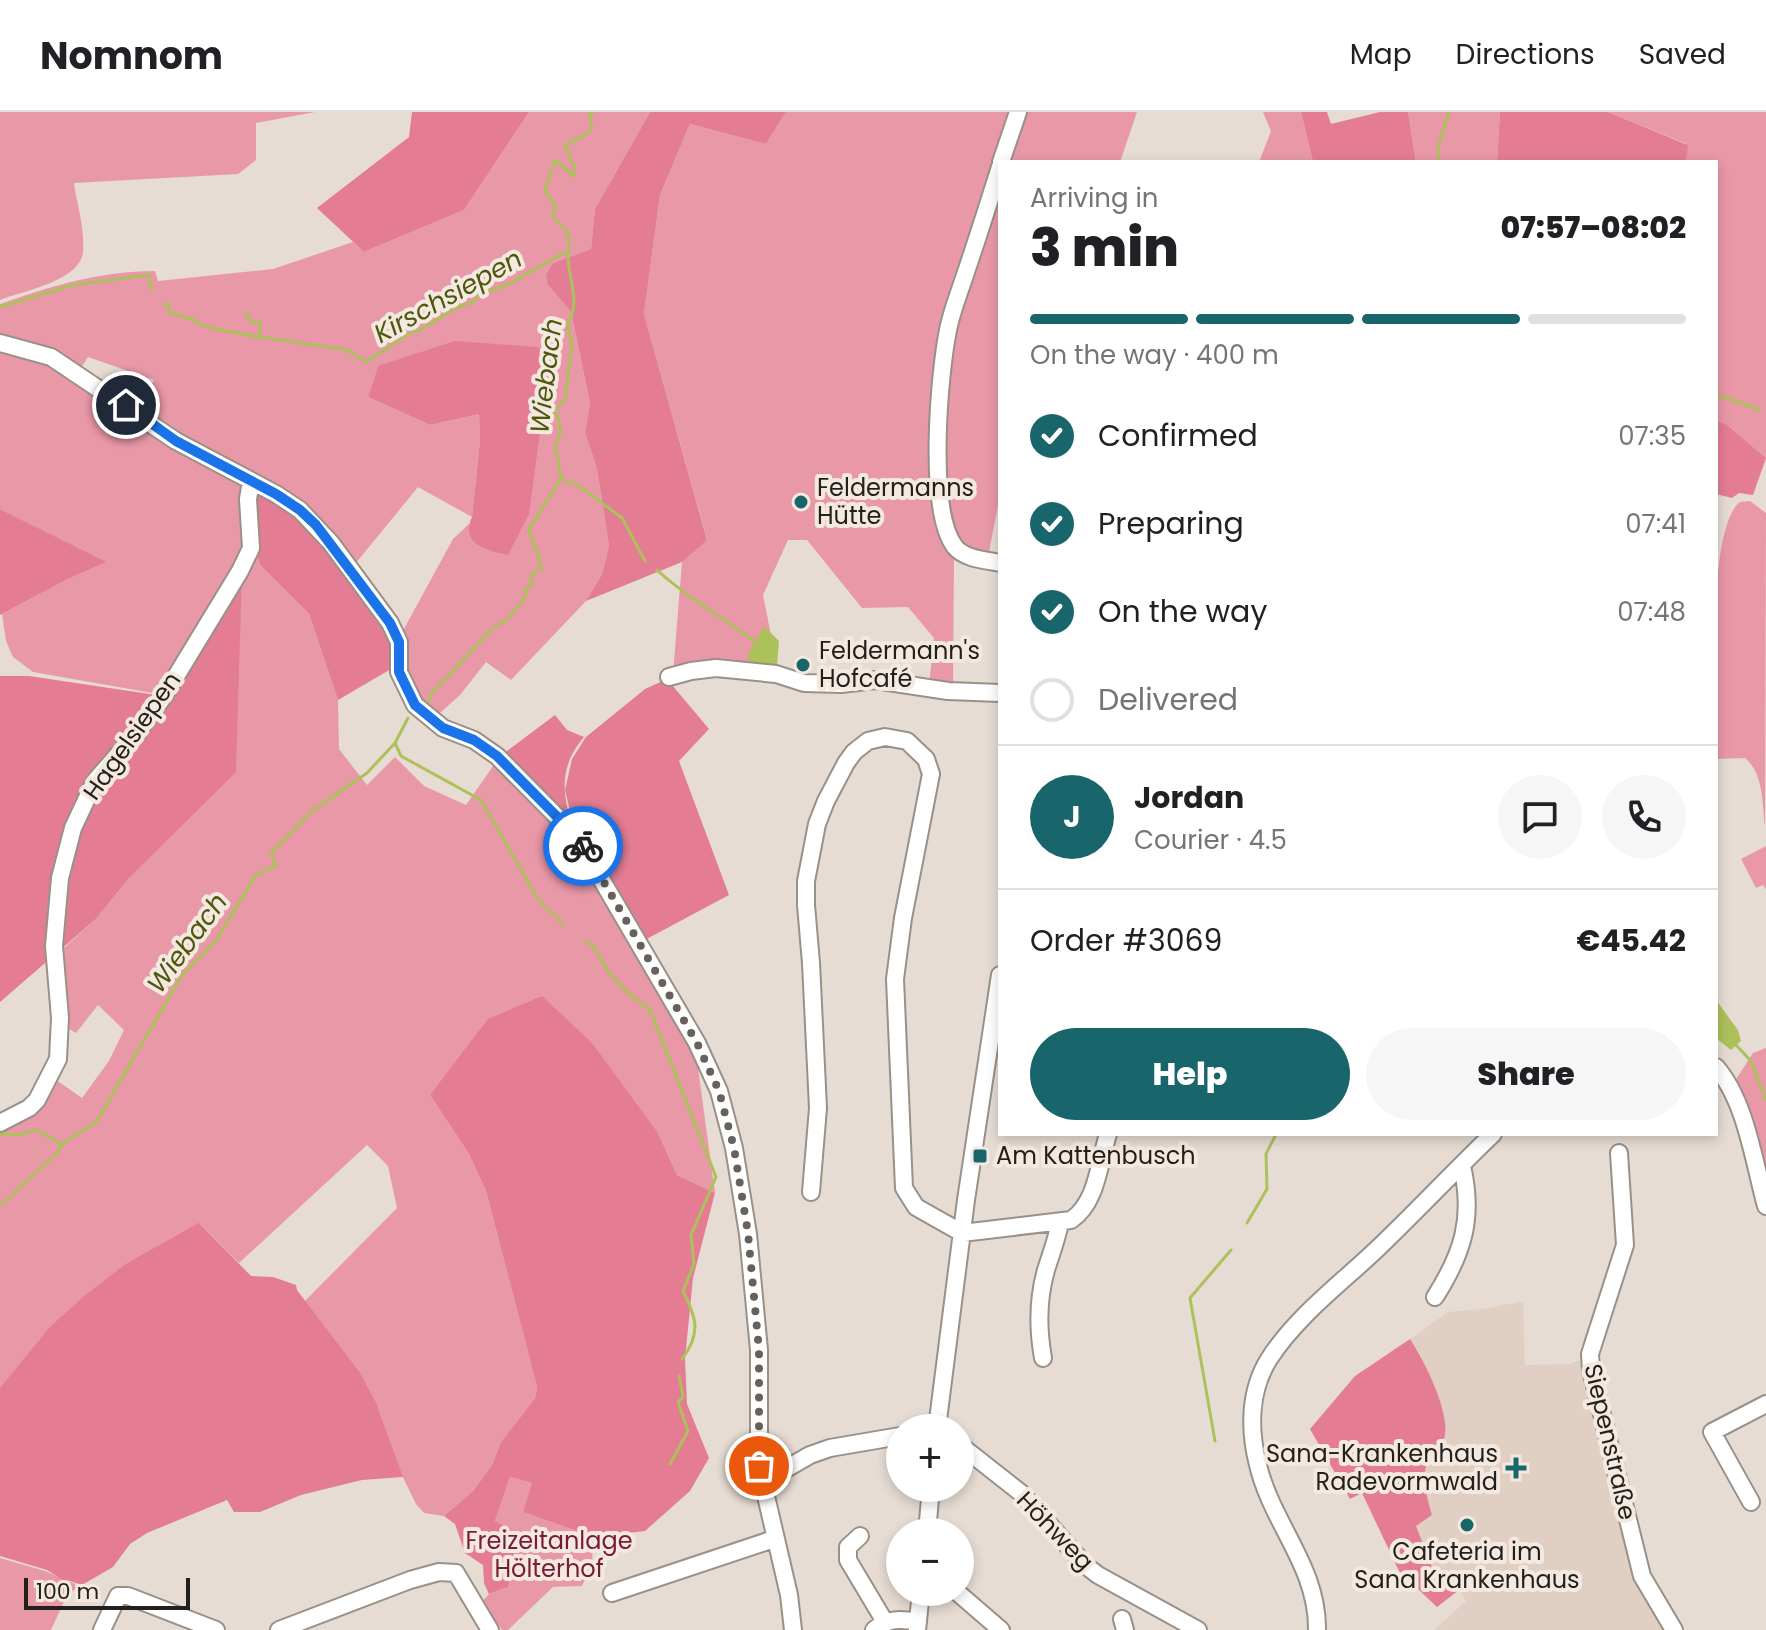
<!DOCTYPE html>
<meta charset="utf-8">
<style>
body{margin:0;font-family:Poppins,sans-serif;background:#f6f6f6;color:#202124;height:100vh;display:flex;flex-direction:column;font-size:30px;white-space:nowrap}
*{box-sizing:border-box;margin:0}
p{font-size:26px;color:#757577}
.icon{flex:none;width:44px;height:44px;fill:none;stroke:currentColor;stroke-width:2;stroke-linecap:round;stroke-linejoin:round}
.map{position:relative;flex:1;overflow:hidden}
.details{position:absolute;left:998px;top:48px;width:720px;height:976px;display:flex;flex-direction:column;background:#fff;border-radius:0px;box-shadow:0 4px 12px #0003}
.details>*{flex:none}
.fabs{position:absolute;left:886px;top:1302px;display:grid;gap:16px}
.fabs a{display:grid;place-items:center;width:88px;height:88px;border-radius:50%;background:#fff;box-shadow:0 4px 12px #0003;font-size:40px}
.scale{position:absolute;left:24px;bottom:20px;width:166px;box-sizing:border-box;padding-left:8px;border:4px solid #231f1c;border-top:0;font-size:22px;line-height:28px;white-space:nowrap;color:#231f1c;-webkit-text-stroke:6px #f3e9e0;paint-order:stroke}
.pin{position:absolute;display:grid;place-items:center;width:68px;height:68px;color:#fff;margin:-34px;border:4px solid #fff;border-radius:50%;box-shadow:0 2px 8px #0007}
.courier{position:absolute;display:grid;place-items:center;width:80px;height:80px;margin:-40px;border:6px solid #1a73e8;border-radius:50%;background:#fff;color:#222;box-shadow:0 2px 10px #0007}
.overview em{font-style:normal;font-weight:800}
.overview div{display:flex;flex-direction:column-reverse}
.overview{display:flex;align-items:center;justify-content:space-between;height:136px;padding:0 32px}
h1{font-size:52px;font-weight:800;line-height:60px}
.bar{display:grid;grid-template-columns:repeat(4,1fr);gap:12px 8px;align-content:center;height:96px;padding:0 32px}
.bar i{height:10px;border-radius:6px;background:#e0e0e0}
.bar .on{background:#18666b}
.bar p{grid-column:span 4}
.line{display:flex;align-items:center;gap:20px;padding:0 32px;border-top:2px solid #e0e0e0}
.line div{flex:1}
.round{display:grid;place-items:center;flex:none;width:84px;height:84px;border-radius:42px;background:#f6f6f6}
ol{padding:0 32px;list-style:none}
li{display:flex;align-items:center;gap:24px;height:88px}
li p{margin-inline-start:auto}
li .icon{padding:8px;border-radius:50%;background:#18666b;color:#fff;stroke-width:4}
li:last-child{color:#757577}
li i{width:44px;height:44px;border:4px solid #e0e0e0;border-radius:50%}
.action{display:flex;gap:16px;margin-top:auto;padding:16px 32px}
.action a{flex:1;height:92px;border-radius:48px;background:#18666b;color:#fff;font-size:32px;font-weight:800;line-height:92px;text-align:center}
.action a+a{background:#f6f6f6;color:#202124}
header{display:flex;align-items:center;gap:48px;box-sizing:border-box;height:112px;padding:0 40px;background:#fff;border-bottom:2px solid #e0e0e0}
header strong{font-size:38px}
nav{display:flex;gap:44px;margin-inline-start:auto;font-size:28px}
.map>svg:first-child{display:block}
.built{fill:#e0cfc2}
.green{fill:#e998a8}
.forest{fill:#e47d93}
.water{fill:#adc15b}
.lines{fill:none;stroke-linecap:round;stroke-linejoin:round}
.stream{stroke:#adc15b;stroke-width:3}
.minor-casing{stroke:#999088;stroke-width:20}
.minor{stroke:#fff;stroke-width:16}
.done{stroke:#67615c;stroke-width:8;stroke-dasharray:0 14.4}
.route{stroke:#1a73e8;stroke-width:10}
.poi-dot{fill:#18666b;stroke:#f3e9e0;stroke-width:3}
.labels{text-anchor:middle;stroke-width:8;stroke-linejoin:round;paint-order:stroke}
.poi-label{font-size:24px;fill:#231f1c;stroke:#f3e9e0;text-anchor:start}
.street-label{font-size:24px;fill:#231f1c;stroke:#f3e9e0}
.park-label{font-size:24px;fill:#771b38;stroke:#f3e9e0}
.water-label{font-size:26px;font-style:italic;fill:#4d580d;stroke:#f3e9e0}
</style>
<header>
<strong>Nomnom</strong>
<nav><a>Map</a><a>Directions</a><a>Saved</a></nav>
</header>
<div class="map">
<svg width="1766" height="1518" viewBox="0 0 1766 1518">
<rect width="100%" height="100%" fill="#e6dcd3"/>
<path class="built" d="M1523,1189L1525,1253L1569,1252L1582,1248L1634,1469L1663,1518H1434L1466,1489L1456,1472L1441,1478L1415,1414L1432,1403L1425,1379V1363L1428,1349L1444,1328L1420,1241L1410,1227L1448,1200L1483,1197Z"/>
<path class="green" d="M0,0H315L256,11V48L238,62L74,71C77,93 85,117 83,140C80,169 23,179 0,188Z
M529,0H650L595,97L591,137L553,151L548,173L571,200L590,291L585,321L597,357L609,434L602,462L586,489L511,568L486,550L460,583L432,608L415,592L399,526L453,427L469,412L472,426L549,253L378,254L368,285L430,313L479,302L480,329L472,405L418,375L351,457L332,430L137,299L154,268L88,245L79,259L0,229V192C51,174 101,159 155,159L158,169L273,157L353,130L364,140L464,98Z
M786,0H1016L948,213L936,349L954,440L953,578L929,574L934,526L908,495L862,496L807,428H788L763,483L778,558L673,562L682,450L707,427L644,202L660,83L690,12L766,32Z
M1019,0H1137L1120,50H1003Z
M1263,0H1301L1313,50H1259L1271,19Z
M1408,0H1500L1497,50H1416Z
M1608,0H1766V346L1726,312L1716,309V50H1686L1687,32Z
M1000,60V383L988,445L966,438L955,428L947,402L944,256Z
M0,233L38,243L249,369V436L164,583L33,560L13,545L6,529L2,502L68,467L107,450L0,397Z
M1750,389L1766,401L1765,714C1762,691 1764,662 1745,646L1716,647C1716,600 1705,417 1740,390Z
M253,428L260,453L309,502L338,588L339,637L367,673L395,645L424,674L466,693L498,647L575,724L695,934L715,1081L677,1063L658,1021L458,949L430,983L469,1042L486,1079L537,1275L535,1286L501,1330L492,1353L473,1379L444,1404L424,1401L416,1392L395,1349L305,1189L397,1096L388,1054L367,1033L239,1151L200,1112L127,1151L0,1276V1012L52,965L82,986L109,949L124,918L98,893L76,921L62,913L56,843L96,807L129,766Z
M1766,734V777L1763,773L1756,776L1741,747Z
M1766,936V1075L1733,972L1753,941Z
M510,1365L533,1371L523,1400L593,1425L592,1453L582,1474L553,1475L508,1518H502L482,1490L489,1482L508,1475C520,1442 516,1436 495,1409Z
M0,1446L45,1459L80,1474L67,1483L51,1518H0Z"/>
<path class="forest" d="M412,0H529L464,98L364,140L317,96L409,25Z
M650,0H786L766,32L690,12L660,83L644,202L707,428L682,450L586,489L602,462L609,434L597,357L585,321L590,291L571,200L548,173L546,163L553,151L591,137L595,97Z
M1301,0H1327L1331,12L1380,0H1408L1416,50H1313Z
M1500,0H1608L1688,33L1686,50H1497Z
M455,229L538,235L549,253L529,402L508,443C488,439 459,432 472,405L480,329L479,302L430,313L368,285L378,254Z
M1716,309L1726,312L1766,346L1753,383L1739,381L1732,386L1716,382Z
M253,372L299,399L388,512L396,554L338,588L309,502L260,453L253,428Z
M0,397L107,450L68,467L0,503Z
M242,459L236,660L129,766L96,807L0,890V564H29L163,584Z
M667,567L709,617L679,649L729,783L641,830L576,724L565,678L572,647L586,625L645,577Z
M555,603L567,618L584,625C557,657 563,684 574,721L499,645Z
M542,884L592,931L658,1021L677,1063L715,1081L693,1166L685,1247L687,1292L709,1346L690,1379L645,1419L593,1425L523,1400L532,1371L510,1365L495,1409L511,1417L510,1429L516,1449L508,1475L489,1482L484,1471L483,1453L465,1441L455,1412L444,1404L473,1379L492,1353L501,1330L535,1286L537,1275L486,1079L469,1042L430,983L488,907Z
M199,1111L251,1164L273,1165L296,1173L297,1178L360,1261L376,1291L403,1365L362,1368L301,1383L260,1400H234L227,1388L147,1421L130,1432L113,1455L82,1473L67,1468L66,1470L47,1458L0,1444V1276L50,1215L83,1185L127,1151Z
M1410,1227C1424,1248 1452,1303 1444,1327C1441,1334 1433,1340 1429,1347C1420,1364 1427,1385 1432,1403L1416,1414L1441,1478L1456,1471L1459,1478L1437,1495L1399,1459L1362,1381L1350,1387L1310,1317L1355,1264Z"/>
<path class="water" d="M764,514L779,529L777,554L748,553L749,540Z
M1716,888L1738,918L1741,929L1731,938L1716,926Z"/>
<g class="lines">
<path class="stream" d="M1438,50V35L1449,0
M164,192H168L170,201L192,207L203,214L246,223L348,238L366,250L412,220L418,219L458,195L474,190L479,182L507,173L569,138
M0,195L73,173L149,163L151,177
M246,202L252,209L260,210L259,223
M1716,282L1760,298
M561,366L582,376L622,406L645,449
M657,458C688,487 725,506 758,532
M428,591L432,581L493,516C507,509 525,492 527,476L532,472L531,463L541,457C541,442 532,432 529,417L561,366L555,334C563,322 561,310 554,298L565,288L572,232L567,213C582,190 568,168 568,144C568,135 572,127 566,119C563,113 557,109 553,105L555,93L545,79L555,48L574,64L575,57L565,35L573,28L588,22L592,13L589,3L593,0
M395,631L401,644L481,688L539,789L564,813
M585,829L593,834L609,861L626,879L650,898L716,1065L691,1123L694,1152L683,1179C696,1205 702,1221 682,1247
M1736,933L1751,949L1766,988
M0,1022L19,1023L36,1018L62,1032
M0,1094L57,1041L62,1032L97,1009L182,863L215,830L256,763L276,753L271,741L312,699L367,661L395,631L408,606
M1247,1111L1267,1077L1266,1042L1276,1022
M1215,1329L1190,1186L1231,1138
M670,1352L688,1319L678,1290L683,1285L679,1264"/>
<defs>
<path id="minor" d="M1001,50L1018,0
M1000,55C989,90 978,125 966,160C960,179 952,198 948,218C939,263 927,399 955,435C965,447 985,448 1000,451
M0,231L51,245L176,329L276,382L300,398L331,431L390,511L399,530V560L415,593L443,616L474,628L497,644L576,724L697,931L719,979L734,1036L748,1122L759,1238V1354L789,1483L793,1518
M669,565L691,559L716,556L776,562L804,571L841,572L875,568L948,579L1000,581
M1716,955C1746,989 1754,1051 1766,1094
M0,1011L29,996L37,988L58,947L60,906L54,834L60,766L73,716L95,669L137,621L164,584L240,459L251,436L248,387L251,369
M1619,1041L1625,1133L1590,1242L1591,1258L1642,1464L1674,1518
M811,1080L818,996L811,851L806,793V769L817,712L826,689L846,651L854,640L868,629L885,625L907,629L926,647L931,662L903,806L895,867L904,1076L916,1095L962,1121L1071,1108C1097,1091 1099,1051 1108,1022
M1435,1185C1463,1141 1474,1106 1462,1054
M1043,1246C1038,1218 1038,1186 1046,1158C1051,1142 1057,1127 1060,1110
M937,1316L966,1088L1000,863
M960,1333L1021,1381L1085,1453L1098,1463L1198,1518
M784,1358L810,1343L830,1336L900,1324
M1751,1390L1712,1320L1766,1292
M927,1420L931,1376
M860,1424L848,1435V1448L885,1510
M957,1480L1001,1518
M612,1481L774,1427
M1122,1507L1125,1518
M102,1518L118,1484H128L216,1518
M279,1518L410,1468L439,1460L456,1461L490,1518
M874,1518C887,1506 901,1507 918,1510
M917,1518L921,1480
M1317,1518C1318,1455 1272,1412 1258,1353C1249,1318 1249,1279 1269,1247C1296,1205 1340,1172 1376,1138C1416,1100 1453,1060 1493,1022"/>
</defs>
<use href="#minor" class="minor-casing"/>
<use href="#minor" class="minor"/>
</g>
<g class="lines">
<path class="done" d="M583,734L697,931L719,979L734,1036L748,1121L759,1238V1354"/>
<path class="route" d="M126,293L176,329L276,382L300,398L316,413L390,511L399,530V560L415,593L443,616L474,628L497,644L576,724L583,734"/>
</g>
<g class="poi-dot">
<circle cx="801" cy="390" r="8"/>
<circle cx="803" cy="553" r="8"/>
<rect x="972" y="1036" width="16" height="16" rx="4"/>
<path d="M1512 1344h8v8h8v8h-8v8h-8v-8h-8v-8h8z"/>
<circle cx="1467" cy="1413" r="8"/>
</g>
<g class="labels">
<g class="poi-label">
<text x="817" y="384">Feldermanns<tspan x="817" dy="28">Hütte</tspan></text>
<text x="819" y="547">Feldermann's<tspan x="819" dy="28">Hofcafé</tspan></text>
<text x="996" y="1052">Am Kattenbusch</text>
<text x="1498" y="1350" text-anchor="end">Sana-Krankenhaus<tspan x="1498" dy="28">Radevormwald</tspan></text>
<text x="1467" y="1448" text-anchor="middle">Cafeteria im<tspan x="1467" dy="28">Sana Krankenhaus</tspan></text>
</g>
<g class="street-label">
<text transform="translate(132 624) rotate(-55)" y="8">Hagelsiepen</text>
<text transform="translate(1610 1330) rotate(77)" y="8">Siepenstraße</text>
<text transform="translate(1055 1419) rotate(46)" y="8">Höhweg</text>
</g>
<g class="park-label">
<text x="549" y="1437">Freizeitanlage<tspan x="549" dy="28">Hölterhof</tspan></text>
</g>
<g class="water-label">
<text transform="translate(448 184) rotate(-29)" y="9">Kirschsiepen</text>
<text transform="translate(546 264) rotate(-83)" y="9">Wiebach</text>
<text transform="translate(187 831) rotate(-54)" y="9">Wiebach</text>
</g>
</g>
</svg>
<div class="fabs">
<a>+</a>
<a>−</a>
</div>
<div class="scale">100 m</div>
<div class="pin" style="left:759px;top:1354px;background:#ea580c"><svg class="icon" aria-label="bag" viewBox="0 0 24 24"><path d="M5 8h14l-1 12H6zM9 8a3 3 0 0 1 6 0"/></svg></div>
<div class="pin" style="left:126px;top:293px;background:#1f2937"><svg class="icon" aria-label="home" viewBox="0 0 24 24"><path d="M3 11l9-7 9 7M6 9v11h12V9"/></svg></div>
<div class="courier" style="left:583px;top:734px"><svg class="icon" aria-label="bike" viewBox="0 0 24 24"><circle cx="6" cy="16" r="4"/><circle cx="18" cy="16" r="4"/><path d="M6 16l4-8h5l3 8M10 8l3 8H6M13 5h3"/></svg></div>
<section class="details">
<div class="overview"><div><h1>3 min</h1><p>Arriving in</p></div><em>07:57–08:02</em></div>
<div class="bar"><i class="on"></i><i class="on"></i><i class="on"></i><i></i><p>On the way · 400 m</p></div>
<ol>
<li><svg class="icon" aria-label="check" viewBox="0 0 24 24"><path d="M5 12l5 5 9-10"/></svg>Confirmed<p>07:35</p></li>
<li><svg class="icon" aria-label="check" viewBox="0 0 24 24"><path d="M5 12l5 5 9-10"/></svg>Preparing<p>07:41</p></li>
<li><svg class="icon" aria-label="check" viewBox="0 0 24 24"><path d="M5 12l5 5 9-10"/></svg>On the way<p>07:48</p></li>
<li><i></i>Delivered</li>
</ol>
<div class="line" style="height:144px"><b class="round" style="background:#18666b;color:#fff">J</b><div><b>Jordan</b><p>Courier · 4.5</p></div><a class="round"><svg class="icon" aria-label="chat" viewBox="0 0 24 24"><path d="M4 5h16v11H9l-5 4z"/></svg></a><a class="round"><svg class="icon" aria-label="phone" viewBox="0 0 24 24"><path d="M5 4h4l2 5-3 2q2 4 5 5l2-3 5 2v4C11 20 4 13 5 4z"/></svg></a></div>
<div class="line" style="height:104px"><div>Order #3069</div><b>€45.42</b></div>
<div class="action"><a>Help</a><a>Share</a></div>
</section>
</div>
